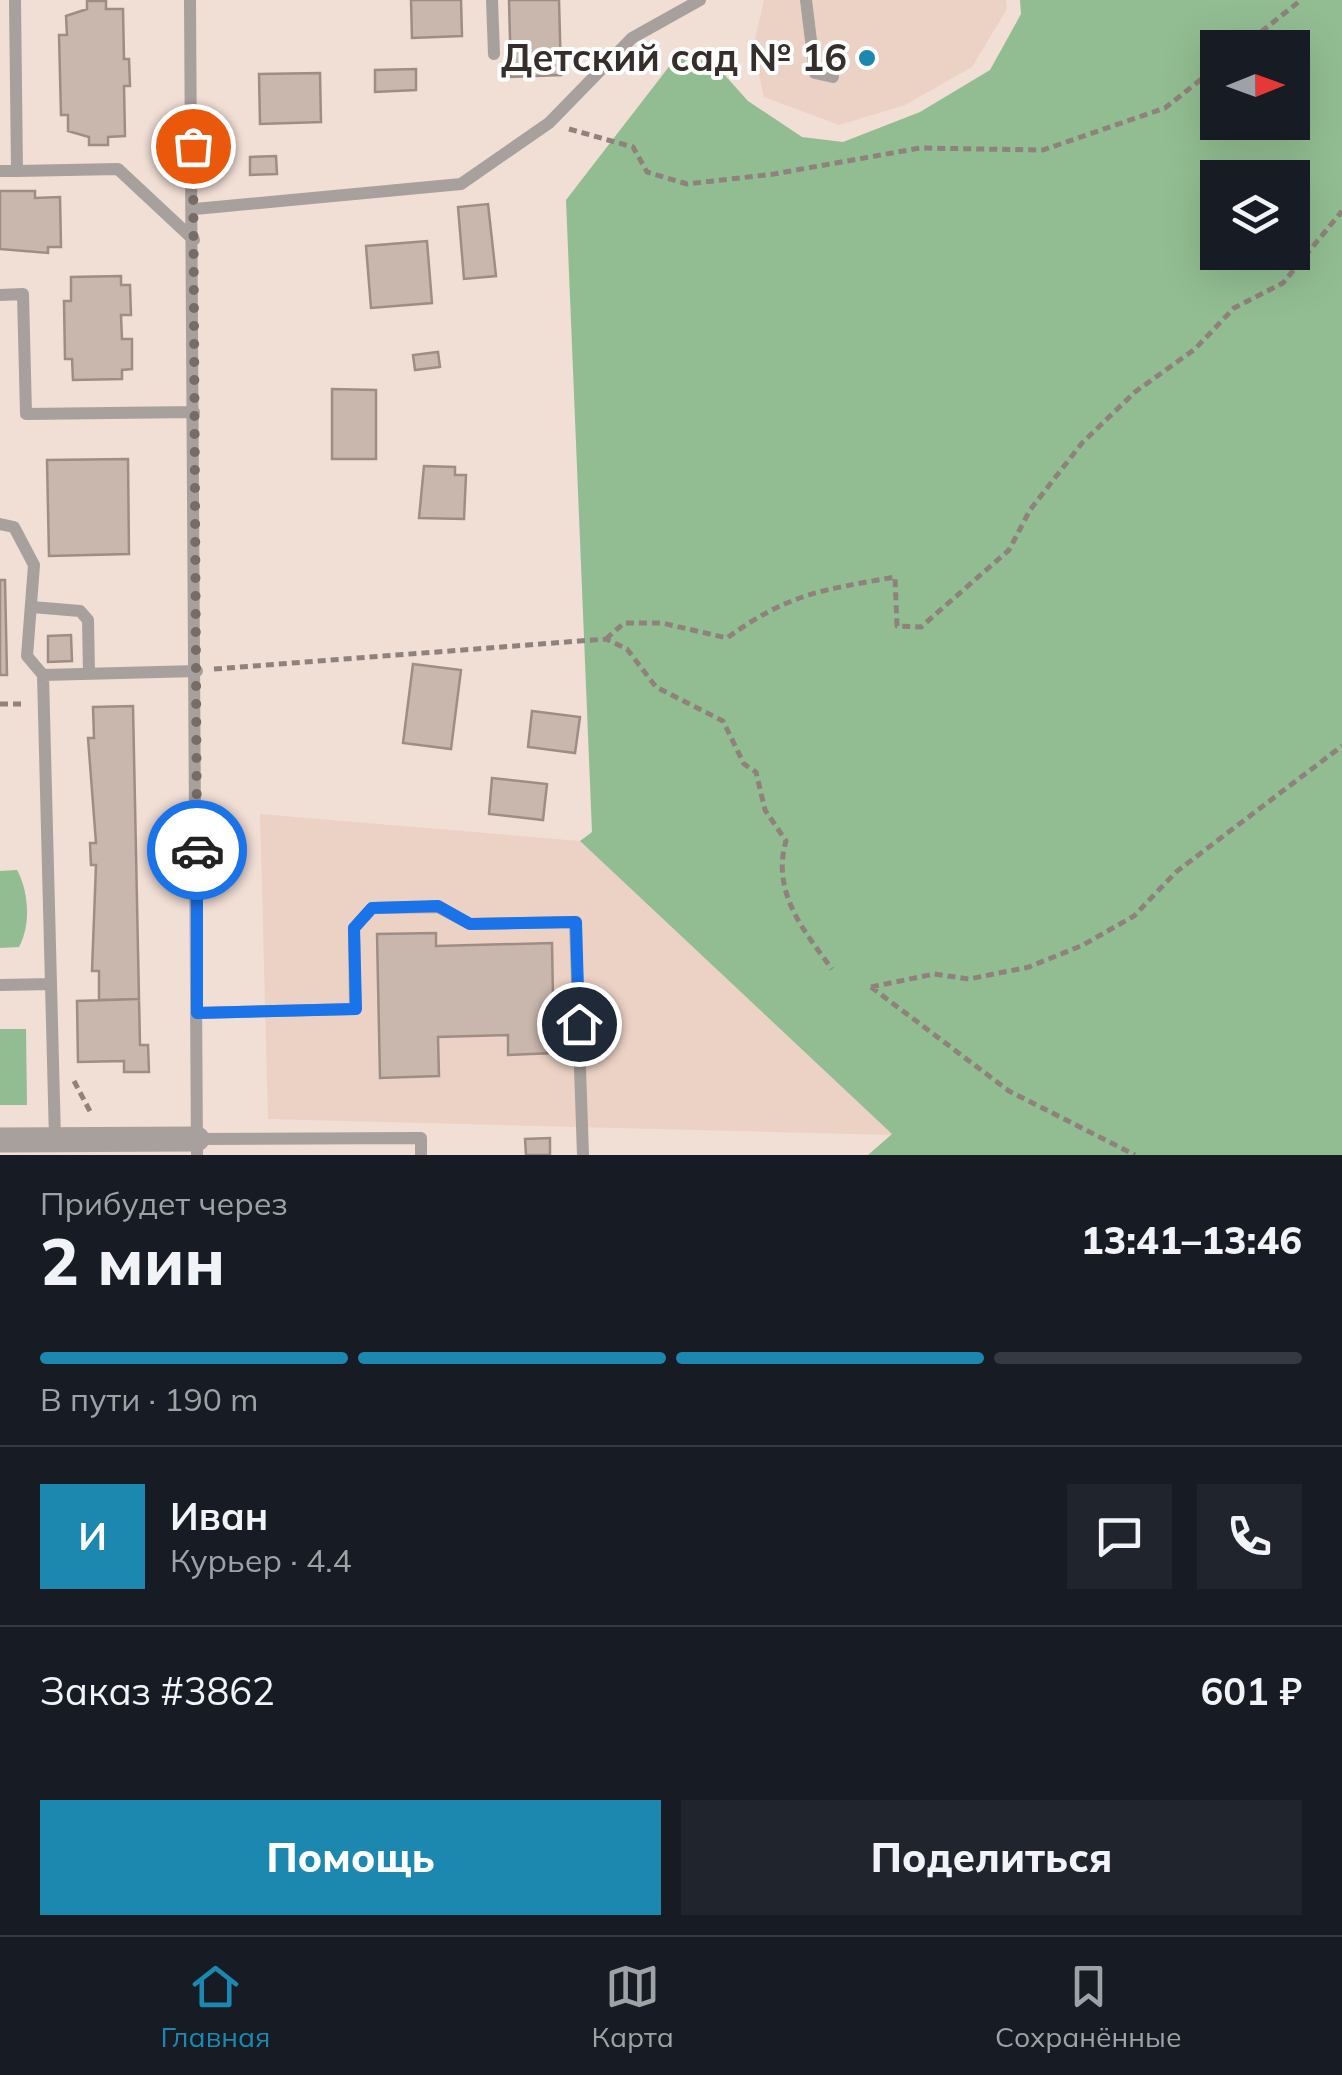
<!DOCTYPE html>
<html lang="ru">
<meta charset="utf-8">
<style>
body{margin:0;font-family:Mulish,sans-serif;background:#20242c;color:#f1f3f6;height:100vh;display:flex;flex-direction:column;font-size:38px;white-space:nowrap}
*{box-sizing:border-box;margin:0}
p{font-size:32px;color:#9ea1a6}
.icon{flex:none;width:55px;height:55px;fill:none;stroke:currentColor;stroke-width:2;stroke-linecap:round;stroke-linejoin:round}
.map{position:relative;height:1155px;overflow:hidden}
.sheet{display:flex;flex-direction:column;background:#171b24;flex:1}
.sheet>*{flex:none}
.needle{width:65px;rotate:89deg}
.tools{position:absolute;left:1200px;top:30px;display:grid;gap:20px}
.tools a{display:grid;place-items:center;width:110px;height:110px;border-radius:0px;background:#171b24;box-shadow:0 10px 40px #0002;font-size:50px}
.pin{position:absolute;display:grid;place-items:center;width:85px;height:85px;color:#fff;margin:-42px;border:5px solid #fff;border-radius:50%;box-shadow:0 2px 10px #0007}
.courier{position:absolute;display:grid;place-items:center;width:100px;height:100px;margin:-50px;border:8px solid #1a73e8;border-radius:50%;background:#fff;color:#222;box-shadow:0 2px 12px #0007}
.overview em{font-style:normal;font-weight:800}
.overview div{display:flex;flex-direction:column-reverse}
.overview{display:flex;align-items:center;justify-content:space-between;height:170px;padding:0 40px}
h1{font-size:65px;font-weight:800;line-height:75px}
.bar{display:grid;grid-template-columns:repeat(4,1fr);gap:15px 10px;align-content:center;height:120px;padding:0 40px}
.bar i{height:12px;border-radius:8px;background:#363941}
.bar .active{background:#1c88af}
.bar p{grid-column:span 4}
.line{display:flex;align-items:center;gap:25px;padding:0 40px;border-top:2px solid #363941}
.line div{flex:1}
.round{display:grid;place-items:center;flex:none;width:105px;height:105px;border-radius:0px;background:#20242c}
.cta{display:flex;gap:20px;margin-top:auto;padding:20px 40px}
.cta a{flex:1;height:115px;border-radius:0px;background:#1c88af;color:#fff;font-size:40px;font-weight:800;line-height:115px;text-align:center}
.cta a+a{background:#20242c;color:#f1f3f6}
.menu{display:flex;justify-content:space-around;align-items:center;height:140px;border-top:2px solid #363941;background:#171b24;font-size:28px;color:#9ea1a6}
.menu a{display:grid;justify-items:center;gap:5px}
.menu .active{color:#1c88af}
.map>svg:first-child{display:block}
.built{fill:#ecd2c5}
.green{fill:#92bd92;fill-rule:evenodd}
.building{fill:#c9b7ae;stroke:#9e8d84;stroke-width:2.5}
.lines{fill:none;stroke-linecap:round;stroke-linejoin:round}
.path{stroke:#8f827c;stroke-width:5;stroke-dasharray:8 5;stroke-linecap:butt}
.lane{stroke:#a8a09d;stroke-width:12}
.street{stroke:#a8a09d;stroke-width:25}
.done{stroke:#776c66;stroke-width:10;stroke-dasharray:0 18}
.route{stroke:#1a73e8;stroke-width:12}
.poi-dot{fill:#1c88af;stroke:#fff;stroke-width:4}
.labels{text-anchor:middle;stroke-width:8;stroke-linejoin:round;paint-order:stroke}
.poi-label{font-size:38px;font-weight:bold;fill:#362e2b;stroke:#fff;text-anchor:end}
</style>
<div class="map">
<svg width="1342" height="1155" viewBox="0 0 1342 1155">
<rect width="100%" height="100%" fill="#f1ded5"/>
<path class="built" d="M764,0H1006L1007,9L972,67L905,105L839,125L764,97L753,48Z
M260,814L580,841L893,1135L268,1119Z"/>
<path class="green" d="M1020,0H1342V1155H868L892,1134L580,841L592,832L566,200L678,55L713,62L748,101L802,137L843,142L920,112L990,70L1021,14ZM1218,48H1292V122H1218ZM1218,178H1292V252H1218Z
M17,870C29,892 31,925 19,947L0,948V871Z
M0,1029H26L27,1105H0Z"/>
<path class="building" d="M411,0H461L462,36L412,38Z
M509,0H559L561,75L511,77Z
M87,1H106V9H123L124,59H129L130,86H124L125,136L108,137V145H89V137L68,131V115H61L59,35H67L66,16L87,9Z
M416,69V90L375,92V70Z
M320,73L321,122L260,124L259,74Z
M276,156L277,174L250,175V157Z
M0,191H35V198L60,197L61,247H48V253L0,249Z
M488,204L496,276L464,279L458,207Z
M427,241L432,303L371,308L366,246Z
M121,276V285H130L131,315H121L122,339H132V369L122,370V379L73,380L72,359H65L64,301H71V277Z
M438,352L440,367L415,370L413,355Z
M332,389L376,390V459H332Z
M128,459L129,554L49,556L47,460Z
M424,466L455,467V475H466L464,519L419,518Z
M0,580H5L7,675H0Z
M71,635L72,661L48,662V636Z
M413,664L461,670L451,749L403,743Z
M133,706L139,999L99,1000V971H92L96,865H91L90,843H96L88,738H94L93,707Z
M532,711L580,717L575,753L528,747Z
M492,778L547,784L543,820L489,814Z
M436,933V946L552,943L554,1053L508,1055V1035L438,1037L439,1076L380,1078L377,934Z
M139,999L140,1045H148L149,1072H124V1061L78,1062L77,1001Z
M550,1138V1155H526L525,1139Z"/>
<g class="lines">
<path class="path" d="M1241,48L1301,0
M569,129L633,147L647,172L687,184L774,174L920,148L1043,150L1165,108L1218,66
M606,639L624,623H662L727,638C788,594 821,590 895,577L897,626L921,627L1009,550L1030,510L1082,443L1135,392L1195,349L1234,308L1283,283L1342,211
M214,669L606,639L627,649L656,687L723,721L744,764L756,772L765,810L786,841C771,892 804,931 832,969
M0,704H26
M871,987L934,974L969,979L1029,967L1083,945L1134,916L1176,872L1342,746
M871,987L1009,1091L1135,1155
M74,1081L92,1115"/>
<path class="lane" d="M190,0L197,1155
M492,0L494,54
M806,0L815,73L833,77
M0,171H17L15,0
M17,171L118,169L194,240
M195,209L461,184L549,123L632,38L700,0
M0,295L23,294L26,414L194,412
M0,524L14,527L34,565L27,656L43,675
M32,607L80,611L88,620L89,673
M0,985L51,984
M197,1013L355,1009L354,928L372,908L438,907L470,924L575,922L583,1155
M55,1139L43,675L197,671
M197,1139L421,1138V1155"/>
<path class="street" d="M0,1140L197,1139"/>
</g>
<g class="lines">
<path class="done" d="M193,146L197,850"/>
<path class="route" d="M197,850V1013L356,1009L354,928L372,908L438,906L470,924L576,922L579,1024"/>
</g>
<circle class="poi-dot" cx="867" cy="58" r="10"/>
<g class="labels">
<g class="poi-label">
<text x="847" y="71">Детский сад № 16</text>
</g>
</g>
</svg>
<div class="tools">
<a><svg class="needle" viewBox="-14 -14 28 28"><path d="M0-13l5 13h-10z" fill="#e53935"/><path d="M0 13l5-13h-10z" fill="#9ea1a6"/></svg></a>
<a><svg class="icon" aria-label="layers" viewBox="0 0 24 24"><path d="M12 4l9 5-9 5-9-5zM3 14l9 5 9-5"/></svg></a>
</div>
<div class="pin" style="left:193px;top:146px;background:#ea580c"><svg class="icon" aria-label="bag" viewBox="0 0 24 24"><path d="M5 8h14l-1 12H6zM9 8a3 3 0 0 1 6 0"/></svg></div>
<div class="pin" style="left:579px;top:1024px;background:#1f2937"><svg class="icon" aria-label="home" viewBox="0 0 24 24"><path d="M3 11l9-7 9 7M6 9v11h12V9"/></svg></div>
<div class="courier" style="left:197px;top:850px"><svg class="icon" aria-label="car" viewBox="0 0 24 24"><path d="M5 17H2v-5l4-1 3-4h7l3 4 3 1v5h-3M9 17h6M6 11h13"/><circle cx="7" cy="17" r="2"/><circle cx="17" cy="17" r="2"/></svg></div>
</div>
<section class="sheet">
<div class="overview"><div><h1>2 мин</h1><p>Прибудет через</p></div><em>13:41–13:46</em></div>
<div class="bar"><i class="active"></i><i class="active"></i><i class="active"></i><i></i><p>В пути · 190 m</p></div>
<div class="line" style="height:180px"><b class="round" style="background:#1c88af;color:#fff">И</b><div><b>Иван</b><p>Курьер · 4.4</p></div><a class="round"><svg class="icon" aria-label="chat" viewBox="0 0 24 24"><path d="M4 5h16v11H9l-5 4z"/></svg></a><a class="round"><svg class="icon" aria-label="phone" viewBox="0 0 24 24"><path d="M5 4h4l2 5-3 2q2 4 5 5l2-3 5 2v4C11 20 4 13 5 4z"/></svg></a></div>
<div class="line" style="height:130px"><div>Заказ #3862</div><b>601 ₽</b></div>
<div class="cta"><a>Помощь</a><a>Поделиться</a></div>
</section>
<nav class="menu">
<a class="active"><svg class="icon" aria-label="home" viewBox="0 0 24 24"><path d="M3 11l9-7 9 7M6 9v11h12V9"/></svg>Главная</a>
<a><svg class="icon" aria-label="map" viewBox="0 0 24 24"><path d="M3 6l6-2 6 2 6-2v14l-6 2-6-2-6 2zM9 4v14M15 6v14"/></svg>Карта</a>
<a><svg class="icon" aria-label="saved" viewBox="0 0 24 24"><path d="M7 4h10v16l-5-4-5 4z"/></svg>Сохранённые</a>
</nav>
